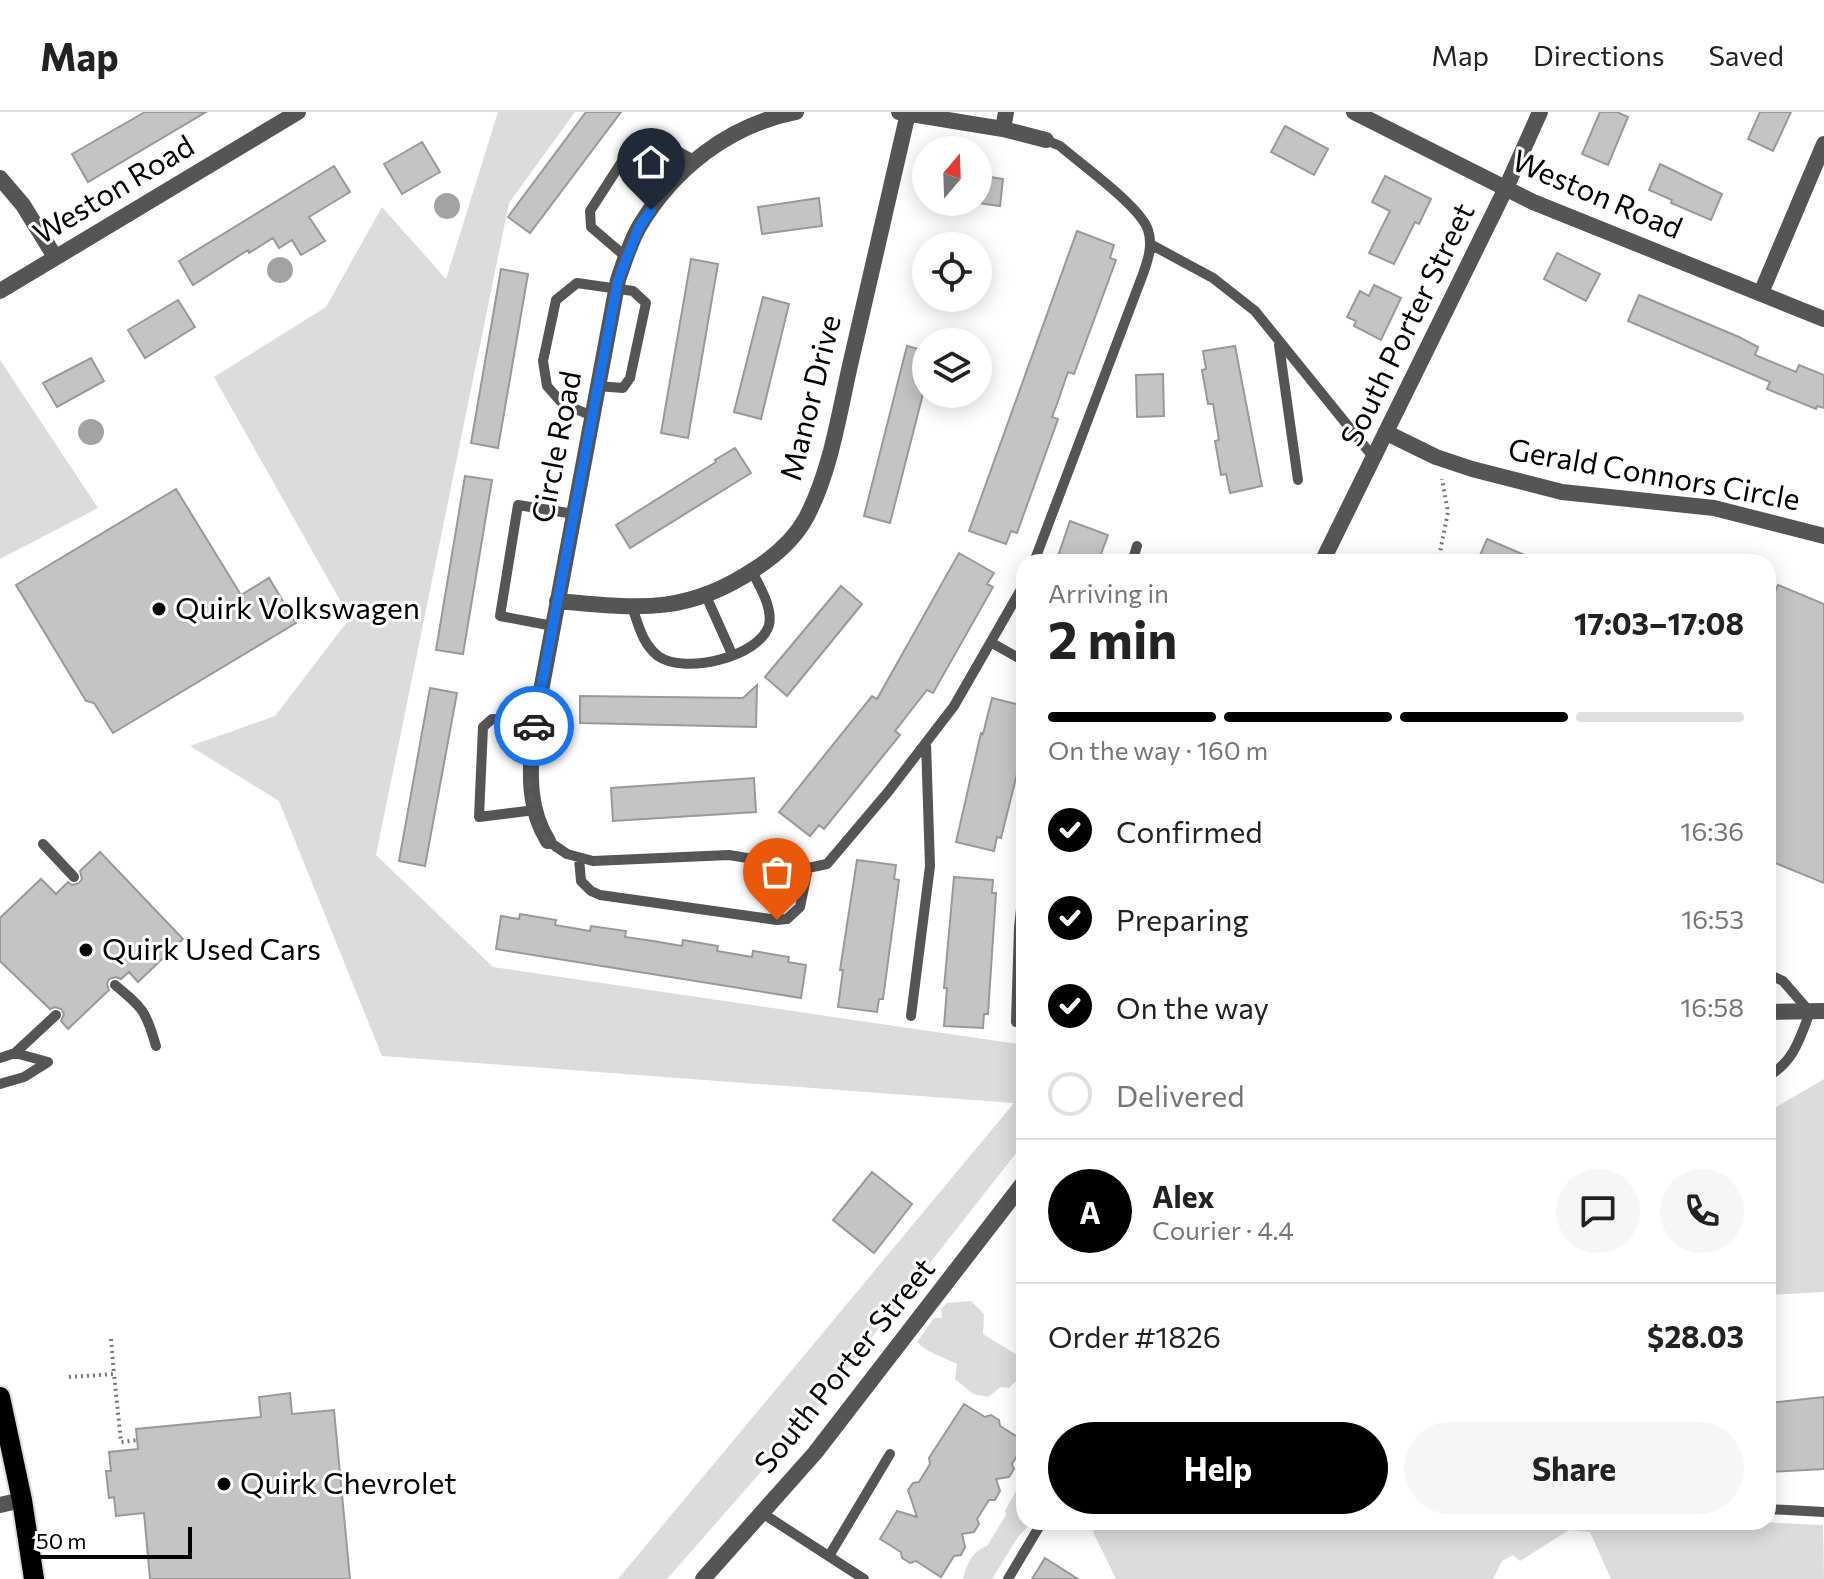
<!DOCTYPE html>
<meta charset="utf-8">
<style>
body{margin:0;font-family:Commissioner,sans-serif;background:#f6f6f6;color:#222;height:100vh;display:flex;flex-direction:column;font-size:30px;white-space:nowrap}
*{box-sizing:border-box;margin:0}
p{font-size:26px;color:#767676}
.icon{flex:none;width:44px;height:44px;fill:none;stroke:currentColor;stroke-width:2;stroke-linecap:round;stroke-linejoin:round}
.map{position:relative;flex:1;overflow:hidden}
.drawer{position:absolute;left:1016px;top:442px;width:760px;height:976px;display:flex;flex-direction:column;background:#fff;border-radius:24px;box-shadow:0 4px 20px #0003}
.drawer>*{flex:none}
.needle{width:52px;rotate:19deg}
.controls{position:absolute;left:912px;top:24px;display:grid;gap:16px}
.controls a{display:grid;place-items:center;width:80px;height:80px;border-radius:50%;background:#fff;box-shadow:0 4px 20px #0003;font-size:40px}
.scale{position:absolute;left:24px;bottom:20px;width:168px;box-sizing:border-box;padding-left:8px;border:4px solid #000;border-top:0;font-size:22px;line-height:28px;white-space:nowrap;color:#000;-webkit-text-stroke:6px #fff;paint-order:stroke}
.pin{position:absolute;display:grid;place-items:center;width:68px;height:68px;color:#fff;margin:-82px -34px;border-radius:50% 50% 50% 0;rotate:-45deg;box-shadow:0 0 8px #0007}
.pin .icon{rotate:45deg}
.courier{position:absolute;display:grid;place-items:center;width:80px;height:80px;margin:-40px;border:6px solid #1a73e8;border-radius:50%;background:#fff;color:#222;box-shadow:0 2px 10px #0007}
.head em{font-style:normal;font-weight:700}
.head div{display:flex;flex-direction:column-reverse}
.head{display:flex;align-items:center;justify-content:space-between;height:136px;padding:0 32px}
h1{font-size:52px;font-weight:700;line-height:60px}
.bar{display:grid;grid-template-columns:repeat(4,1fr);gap:12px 8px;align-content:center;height:96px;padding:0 32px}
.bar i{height:10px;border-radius:6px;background:#e0e0e0}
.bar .on{background:#000}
.bar p{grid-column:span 4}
.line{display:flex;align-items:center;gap:20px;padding:0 32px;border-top:2px solid #e0e0e0}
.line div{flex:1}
.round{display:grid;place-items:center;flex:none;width:84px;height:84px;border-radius:42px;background:#f6f6f6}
ol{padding:0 32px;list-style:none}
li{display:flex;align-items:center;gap:24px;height:88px}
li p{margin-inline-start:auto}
li .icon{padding:8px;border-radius:50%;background:#000;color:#fff;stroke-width:4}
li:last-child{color:#767676}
li i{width:44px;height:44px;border:4px solid #e0e0e0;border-radius:50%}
.primary-button{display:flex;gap:16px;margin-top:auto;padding:16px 32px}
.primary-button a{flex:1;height:92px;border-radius:48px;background:#000;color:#fff;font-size:32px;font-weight:700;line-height:92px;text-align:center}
.primary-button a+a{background:#f6f6f6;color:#222}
header{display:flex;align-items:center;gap:48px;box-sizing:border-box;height:112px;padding:0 40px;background:#fff;border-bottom:2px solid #e0e0e0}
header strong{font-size:38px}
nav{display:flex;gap:44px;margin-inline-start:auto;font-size:28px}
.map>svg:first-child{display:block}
.green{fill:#dcdcdc}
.water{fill:#a3a3a3}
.building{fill:#c4c4c4;stroke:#999;stroke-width:2}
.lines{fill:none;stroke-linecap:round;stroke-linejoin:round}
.primary-casing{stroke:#dbdbdb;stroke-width:24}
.path{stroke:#777;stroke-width:4;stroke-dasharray:2 4;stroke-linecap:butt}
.service{stroke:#555;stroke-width:10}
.minor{stroke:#555;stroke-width:16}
.tertiary{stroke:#555;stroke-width:16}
.primary{stroke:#000;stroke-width:20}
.done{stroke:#595959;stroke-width:8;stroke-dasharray:0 14.4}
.route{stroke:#1a73e8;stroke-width:10}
.poi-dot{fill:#000;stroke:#fff;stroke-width:3}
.labels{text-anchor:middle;stroke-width:6;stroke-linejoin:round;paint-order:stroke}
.street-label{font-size:30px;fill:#000;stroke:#fff}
.poi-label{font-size:30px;fill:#000;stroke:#fff;text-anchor:start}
</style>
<header>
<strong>Map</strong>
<nav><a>Map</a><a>Directions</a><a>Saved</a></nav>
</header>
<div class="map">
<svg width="1824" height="1467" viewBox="0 0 1824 1467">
<rect width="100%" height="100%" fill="#fff"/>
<path class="green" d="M498,0H575L509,91L376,743L493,855L1024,933V1031L810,1304L667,1467H618L1014,991L382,944L279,689L190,634L275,604L350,506L214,265L326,195L382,95L446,167Z
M0,248L98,396L0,447Z
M1824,967V1180L1768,1183V1000Z
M971,1189L984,1202L983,1222L1022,1246L1016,1269L1009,1276L1001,1275L988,1285L973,1282L955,1267L957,1252C944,1245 927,1241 917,1230L934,1206H942L941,1197L947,1191Z
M1024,1364V1410H1032L1018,1425L992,1467H963C967,1452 972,1439 987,1434L1006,1403L1005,1399Z
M1095,1410H1757L1823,1413L1824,1467H1611L1590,1420L1569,1418L1520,1449L1513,1443L1502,1449L1493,1467H1116L1093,1420Z"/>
<path class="water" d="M434 94a13 13 0 1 1 26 0a13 13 0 1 1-26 0Z
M267 158a13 13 0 1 1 26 0a13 13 0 1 1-26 0Z
M78 320a13 13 0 1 1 26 0a13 13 0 1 1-26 0Z"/>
<path class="building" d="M145,0H206L88,70L72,42Z
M586,0H621L530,121L508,105Z
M1600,0H1617L1628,5L1608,53L1582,42Z
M1760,0H1791L1773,39L1748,27Z
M1285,14L1328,37L1314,63L1271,40Z
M422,30L440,60L402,82L384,52Z
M1660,52L1722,82L1711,108L1671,91L1672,88L1649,78Z
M334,54L350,80L309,105L325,129L301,143L292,128L279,136L273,126L249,141L248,138L193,173L179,149Z
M978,63L1003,67L1000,94L978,91Z
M1385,64L1431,87L1419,112L1415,110L1394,152L1369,141L1390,99L1372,90Z
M819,86L822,114L762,122L758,95Z
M1077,119L1114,133L1110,146L1116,148L1074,262L1068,260L1057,292L1052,305L1058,307L1017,421L1011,419L1006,432L969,419Z
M1557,141L1600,162L1586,189L1544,167Z
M691,147L718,152L688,326L661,321Z
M501,157L528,162L498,336L471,331Z
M1374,173L1401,186L1381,228L1354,214L1356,209L1347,205L1360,179L1369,184Z
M1639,183L1739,225L1758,235L1755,243L1796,260L1799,253L1824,263V296L1817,294L1816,297L1767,277L1770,270L1628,209Z
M763,185L789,192L761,307L734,300Z
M178,188L195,215L145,246L128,218Z
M907,234L926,239V270L890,411L864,404Z
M1235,234L1262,374L1230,381L1226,362L1221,363L1215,329L1219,328L1213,292H1208L1202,258L1206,257L1203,239Z
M91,246L104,269L57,295L43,271Z
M1163,262L1164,304L1137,305L1136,263Z
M735,336L751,361L630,436L616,413L716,350L715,348Z
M465,364L492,368L463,542L436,538Z
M176,377L241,483L269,466L296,511L113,621L94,591L86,589L16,473Z
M1070,409L1108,423L1098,450H1056Z
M1487,427L1541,450H1477Z
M959,441L994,461L987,472L993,475L933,581L927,578L895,619L900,623L824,717L819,713L810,724L779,700L872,584L877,587Z
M1778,473L1824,492V771L1768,748V496Z
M841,474L862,492L787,584L765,565Z
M757,573L756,615L580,611V584L743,586Z
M430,576L457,581L425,754L399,749Z
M992,586L1024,594V634L1001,726L997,725L994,739L956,730L981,621L983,622Z
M754,666L756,700L613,709L611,676Z
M100,740L183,827L138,870L129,860L121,867L116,865L109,867L107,872L109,878L68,917L61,909L64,902L61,897L55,895L50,897L0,849V806L41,767L56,782L68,770L72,773L79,771L82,767L80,759Z
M857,748L896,753L894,767L899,768L883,887H879L877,900L838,895L843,858H840Z
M954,765L993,768L992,781H996L988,902H984L983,916L944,914L947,876H944Z
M520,802L556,808L555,813L590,819L591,814L626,819L625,825L653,829L682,834L683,828L718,834L717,839L752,845L753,839L789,845L788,850L806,853L801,886L496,837L501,804L519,807Z
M872,1060L912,1092L874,1141L833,1108Z
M290,1281L292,1302L334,1298L350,1467H150L144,1401L116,1404L114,1385L109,1386L106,1359H111L109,1340L138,1337L136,1317L261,1305L259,1285Z
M1824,1285V1357L1768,1360V1291Z
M964,1292L985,1305L991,1303L999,1308L1000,1314L1024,1329V1332L1012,1352L1014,1357L1009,1365L996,1367L1000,1379L995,1388H989L977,1407L979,1412L974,1420L962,1422L965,1435L961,1443L954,1444L941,1465L916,1449L910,1451L902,1446L901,1440L880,1427L897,1399L917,1405L908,1378L913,1371L919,1370L930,1352L929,1346Z
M1045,1446L1078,1467H1032Z"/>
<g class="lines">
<defs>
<path id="primary" d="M0,1285L22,1388L34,1467"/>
</defs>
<use href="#primary" class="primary-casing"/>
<path class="path" d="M1438,450L1448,400L1442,367
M111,1227L114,1262
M69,1265L114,1262L121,1330L137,1328"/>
<path class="service" d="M1150,132L1213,166L1255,199L1374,346
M626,145L591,115L590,99L632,34C653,19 673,38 694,48
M1279,233L1298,368
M592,304L562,291L547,274L543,249L556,188L577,171L633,179L646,191L630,266L623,276L597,274
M1034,450L1143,162C1148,148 1153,133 1148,118C1141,95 1081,52 1060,34L1046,28
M1132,450L1137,434
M706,484L732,542
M632,495C639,514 642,531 658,544C684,563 760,545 769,513C773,495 759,474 752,459
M553,514L500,504L518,393L574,402
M992,531L1024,549
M535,698L479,705L483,615L492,607L535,608
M548,729L567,742L593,749L729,743L808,756L827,752L888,680L954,594L1024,472
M43,732L74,765
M579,746L581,769L591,779L600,783L777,808L787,807L800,795L808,756
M1768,862L1783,869L1810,900C1800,926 1794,950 1768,964
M115,873C143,896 146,899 156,934
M911,904L930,754L926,631
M1016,910L1019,816L1024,769
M15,941L56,903
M0,946L15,941L48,950
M0,972L24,965L48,950
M1013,1085L1024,1092
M1022,1230L1024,1227
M1768,1397L1824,1400
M762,1401L864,1467
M829,1444L890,1342
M1008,1467L1042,1410"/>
<path class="minor" d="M899,0L1003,17L1006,0
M1003,17L1046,28
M0,66L23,93L55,145
M1761,181L1824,32
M1387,321L1436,345L1472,357L1562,380L1714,396L1824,424
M1322,450L1506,76L1540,0
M557,489C636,496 685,504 755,457C775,444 794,428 806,406C831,359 839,301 851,249C870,166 889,84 908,1
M548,729C528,697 530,663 532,627L618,168C624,150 630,131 639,115C673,57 729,13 796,0
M1768,900L1824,899
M0,1393L22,1388
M703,1467L815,1341L1024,1070"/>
<path class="tertiary" d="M1354,0L1533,90L1824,207
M0,179L298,0"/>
<use href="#primary" class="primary"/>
</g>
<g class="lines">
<path class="done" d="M534,614C528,647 525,702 548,729C560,742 577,746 593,749L729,743L808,756L800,795L787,807L777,808"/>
<path class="route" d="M534,614L618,168L639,115L651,98"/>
</g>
<g class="poi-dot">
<circle cx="159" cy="497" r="8"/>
<circle cx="86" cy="838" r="8"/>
<circle cx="224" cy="1372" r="8"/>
</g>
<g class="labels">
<g class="street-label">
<text transform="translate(114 78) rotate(-31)" y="10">Weston Road</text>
<text transform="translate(1597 83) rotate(23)" y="10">Weston Road</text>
<text transform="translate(1408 213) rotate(-64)" y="10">South Porter Street</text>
<text transform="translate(811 286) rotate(-76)" y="10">Manor Drive</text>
<text transform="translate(557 335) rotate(-79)" y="10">Circle Road</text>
<text transform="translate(1654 363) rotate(10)" y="10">Gerald Connors Circle</text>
<text transform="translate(845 1254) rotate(-51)" y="10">South Porter Street</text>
</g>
<g class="poi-label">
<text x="175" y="507">Quirk Volkswagen</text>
<text x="102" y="848">Quirk Used Cars</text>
<text x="240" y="1382">Quirk Chevrolet</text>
</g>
</g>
</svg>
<div class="controls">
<a><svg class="needle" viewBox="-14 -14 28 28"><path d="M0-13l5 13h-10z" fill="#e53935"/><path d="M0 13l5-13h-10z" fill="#767676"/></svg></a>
<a><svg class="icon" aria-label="locate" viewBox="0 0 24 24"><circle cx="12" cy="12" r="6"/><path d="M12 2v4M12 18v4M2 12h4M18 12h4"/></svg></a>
<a><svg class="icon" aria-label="layers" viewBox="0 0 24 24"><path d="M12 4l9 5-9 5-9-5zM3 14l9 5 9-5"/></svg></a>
</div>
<div class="scale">50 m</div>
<div class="pin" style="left:777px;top:808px;background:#ea580c"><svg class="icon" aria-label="bag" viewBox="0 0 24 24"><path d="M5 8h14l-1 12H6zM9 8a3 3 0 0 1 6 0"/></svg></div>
<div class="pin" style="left:651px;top:98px;background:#1f2937"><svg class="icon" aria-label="home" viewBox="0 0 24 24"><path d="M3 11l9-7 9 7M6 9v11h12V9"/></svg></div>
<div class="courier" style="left:534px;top:614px"><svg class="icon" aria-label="car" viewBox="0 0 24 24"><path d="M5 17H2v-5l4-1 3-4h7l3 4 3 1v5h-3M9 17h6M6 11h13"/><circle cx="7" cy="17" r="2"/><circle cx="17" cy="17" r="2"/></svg></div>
<section class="drawer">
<div class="head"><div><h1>2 min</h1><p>Arriving in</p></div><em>17:03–17:08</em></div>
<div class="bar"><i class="on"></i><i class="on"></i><i class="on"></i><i></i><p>On the way · 160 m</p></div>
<ol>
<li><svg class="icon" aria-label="check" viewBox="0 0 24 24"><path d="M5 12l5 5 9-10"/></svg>Confirmed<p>16:36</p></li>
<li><svg class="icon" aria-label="check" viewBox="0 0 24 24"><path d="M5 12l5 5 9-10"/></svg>Preparing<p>16:53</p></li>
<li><svg class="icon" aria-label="check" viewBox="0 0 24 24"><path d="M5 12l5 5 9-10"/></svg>On the way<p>16:58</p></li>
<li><i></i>Delivered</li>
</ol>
<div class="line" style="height:144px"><b class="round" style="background:#000;color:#fff">A</b><div><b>Alex</b><p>Courier · 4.4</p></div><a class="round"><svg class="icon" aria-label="chat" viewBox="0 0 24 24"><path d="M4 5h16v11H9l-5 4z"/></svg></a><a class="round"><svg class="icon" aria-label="phone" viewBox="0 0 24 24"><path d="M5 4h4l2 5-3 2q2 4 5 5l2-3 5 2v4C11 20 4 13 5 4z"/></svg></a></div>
<div class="line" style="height:104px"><div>Order #1826</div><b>$28.03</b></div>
<div class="primary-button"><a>Help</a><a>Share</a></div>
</section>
</div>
